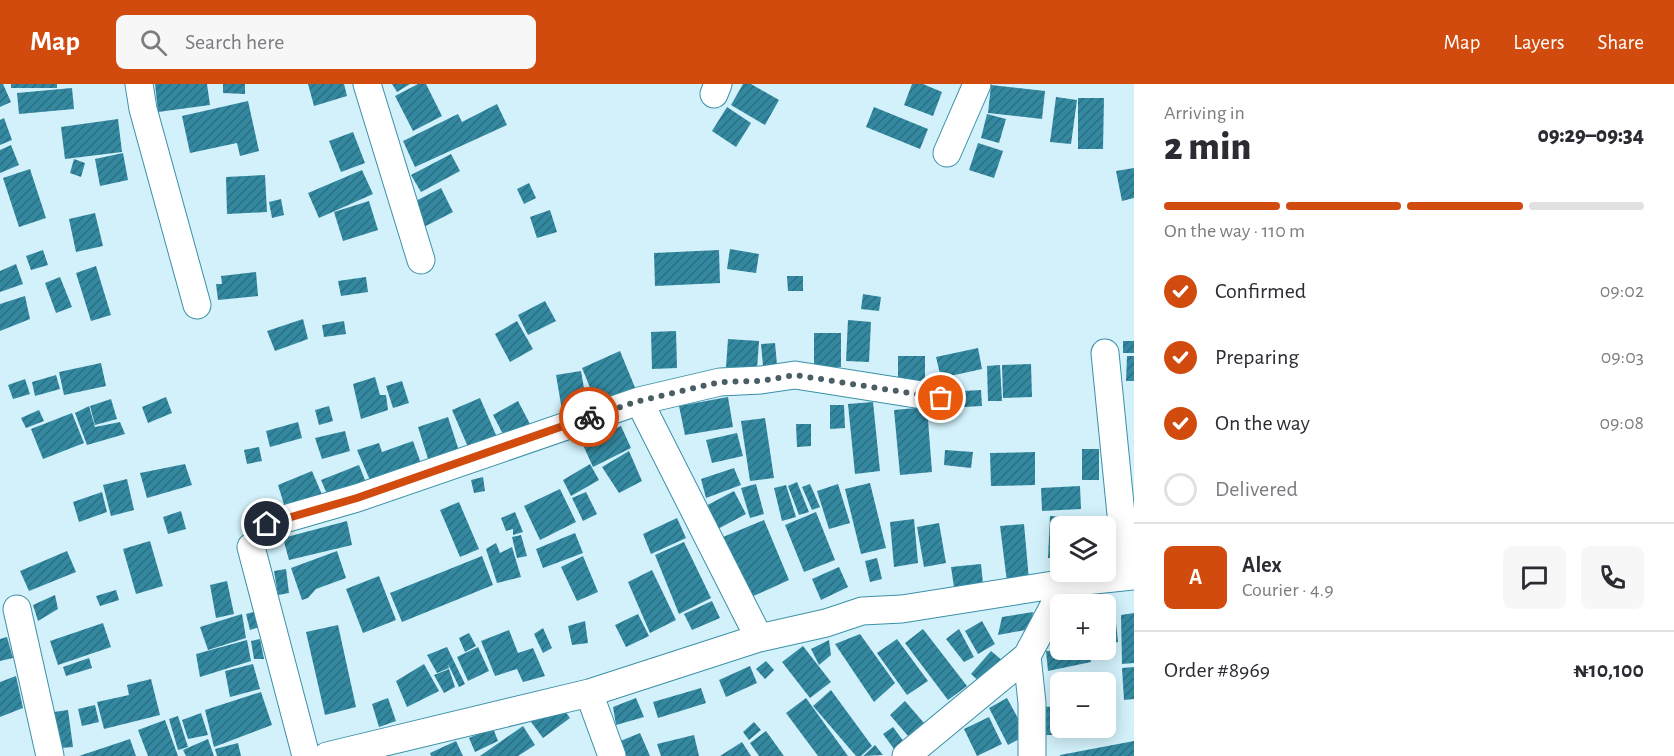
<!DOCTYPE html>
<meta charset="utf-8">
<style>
body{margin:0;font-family:"Alegreya Sans",sans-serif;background:#f7f7f7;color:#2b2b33;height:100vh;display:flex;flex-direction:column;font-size:22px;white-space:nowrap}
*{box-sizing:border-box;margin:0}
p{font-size:20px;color:#7c7c81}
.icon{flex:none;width:33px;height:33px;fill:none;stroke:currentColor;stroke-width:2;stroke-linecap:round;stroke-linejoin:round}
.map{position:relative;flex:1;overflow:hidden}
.side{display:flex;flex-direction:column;background:#fff;width:540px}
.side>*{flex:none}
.buttons{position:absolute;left:1050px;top:432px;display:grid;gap:12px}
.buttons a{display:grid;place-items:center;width:66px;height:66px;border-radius:9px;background:#fff;box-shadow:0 3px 15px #0003;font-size:30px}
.pin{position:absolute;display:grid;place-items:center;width:51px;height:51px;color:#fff;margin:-26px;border:3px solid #fff;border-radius:50%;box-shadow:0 2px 6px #0007}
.courier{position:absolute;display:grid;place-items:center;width:60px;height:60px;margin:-30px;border:4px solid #d14b0f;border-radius:50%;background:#fff;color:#222;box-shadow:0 2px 8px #0007}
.summary em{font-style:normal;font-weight:800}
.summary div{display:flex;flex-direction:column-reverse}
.summary{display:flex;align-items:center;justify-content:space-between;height:102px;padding:0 30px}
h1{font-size:39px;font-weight:800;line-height:45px}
.bar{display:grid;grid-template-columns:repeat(4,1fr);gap:9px 6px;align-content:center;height:72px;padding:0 30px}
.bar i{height:8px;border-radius:4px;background:#e1e1e2}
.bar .current{background:#d14b0f}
.bar p{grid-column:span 4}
.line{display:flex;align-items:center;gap:15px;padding:0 30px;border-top:2px solid #e1e1e2}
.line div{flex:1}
.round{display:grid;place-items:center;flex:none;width:63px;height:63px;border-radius:9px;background:#f7f7f7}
ol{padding:0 30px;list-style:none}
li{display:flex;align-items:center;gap:18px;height:66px}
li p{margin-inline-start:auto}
li .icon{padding:6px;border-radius:50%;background:#d14b0f;color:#fff;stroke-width:4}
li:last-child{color:#7c7c81}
li i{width:33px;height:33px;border:3px solid #e1e1e2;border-radius:50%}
header{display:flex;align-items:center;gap:36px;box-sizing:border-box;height:84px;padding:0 30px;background:#d14b0f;color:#fff}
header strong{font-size:28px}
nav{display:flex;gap:33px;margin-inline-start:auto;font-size:21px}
.search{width:420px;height:54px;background:#f7f7f7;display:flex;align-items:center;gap:15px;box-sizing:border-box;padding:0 21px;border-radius:9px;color:#7c7c81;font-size:22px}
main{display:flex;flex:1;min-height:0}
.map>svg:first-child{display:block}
.building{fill:url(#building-hatch)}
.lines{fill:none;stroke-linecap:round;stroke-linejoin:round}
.minor-casing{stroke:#3c90a8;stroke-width:29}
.minor{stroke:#fff;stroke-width:27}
.done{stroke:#4a5e66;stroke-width:6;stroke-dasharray:0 10.8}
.route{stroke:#d14b0f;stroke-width:8}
</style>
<header>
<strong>Map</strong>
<div class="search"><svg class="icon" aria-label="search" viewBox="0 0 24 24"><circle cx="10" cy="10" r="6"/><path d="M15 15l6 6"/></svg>Search here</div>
<nav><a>Map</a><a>Layers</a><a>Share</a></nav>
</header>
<main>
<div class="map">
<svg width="1134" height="672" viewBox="0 0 1134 672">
<defs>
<pattern id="building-hatch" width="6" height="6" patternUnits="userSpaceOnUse" patternTransform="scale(1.5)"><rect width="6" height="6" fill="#3489a1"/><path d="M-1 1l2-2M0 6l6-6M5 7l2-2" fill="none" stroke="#2a6e82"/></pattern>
</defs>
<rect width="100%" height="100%" fill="#d2f1fb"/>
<path class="building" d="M0,0H3L11,18L0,23Z
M11,0H57V4H11Z
M155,0H207L210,21L158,28Z
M223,0H245V10L223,9Z
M308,0H344L347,12L314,22Z
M392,0H410L397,8Z
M418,0H426L442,32L413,47L395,12Z
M743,0H751L779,16L765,41L731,21Z
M912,0H923L942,8L933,32L904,21Z
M991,1L1045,7L1042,35L988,29Z
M72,4L74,25L19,30L17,9Z
M1056,13L1077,16L1071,60L1050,58Z
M1078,14H1104L1103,65H1078Z
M248,17L259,67L240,72L237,59L190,69L182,32Z
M497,20L507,41L415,83L403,57L458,30L462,38Z
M727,23L751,39L736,63L712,47Z
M874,23L928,45L920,65L866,43Z
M987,30L1006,35L999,59L981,54Z
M4,34L12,56L0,61V36Z
M118,35L122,68L65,75L61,43Z
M353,48L365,79L341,88L329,57Z
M978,59L1003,67L994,94L969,86Z
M11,61L19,81L0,89V66Z
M123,69L128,96L100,102L95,75Z
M451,70L460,87L421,108L411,91Z
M74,75L85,79L81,93L70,89Z
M1134,84V114L1122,117L1116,87Z
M30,85L46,134L19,143L3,94Z
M362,86L373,110L319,134L308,109Z
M265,91L267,128L227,130L226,93Z
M529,99L536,114L524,120L517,105Z
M441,104L453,128L418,146L406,122Z
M281,115L284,131L272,134L269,118Z
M369,117L378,146L343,157L334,128Z
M550,126L557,148L537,154L530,133Z
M95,129L103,162L76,168L69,135Z
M730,165L759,170L756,189L727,185Z
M43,166L48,181L31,186L26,172Z
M719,166L720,199L655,202L654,169Z
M16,180L23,200L0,208V187Z
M96,182L111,231L91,237L76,189Z
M256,188L258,212L218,216L216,200H222L221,192Z
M787,192H803V207H788Z
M60,193L72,223L56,229L45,199Z
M366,193L368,208L341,212L338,197Z
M863,210L881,213L879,227L861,225Z
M25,212L30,235L0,247V220Z
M545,217L556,237L528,251L518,231Z
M303,235L308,255L275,267L267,247Z
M848,236L871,238L869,278L846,277Z
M344,237L346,250L324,253L322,241Z
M517,237L533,265L510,278L495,250Z
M676,247L677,284L652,285L651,248Z
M814,249H841V283H814Z
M728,255L759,257L757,285L726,283Z
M1123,257H1134V269H1123Z
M775,259L777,281L763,282L761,260Z
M978,264L982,285L941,294L936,273Z
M620,267L636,306L598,323L582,284Z
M898,272H925V296H898Z
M1127,272H1134V297H1126Z
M101,279L106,302L64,311L59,288Z
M1031,280L1032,313L1003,314L1002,281Z
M1000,281L1002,317H988L987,282Z
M581,287L588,327L563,332L556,291Z
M56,291L60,305L35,312L32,298Z
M375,293L380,311H386L388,326L361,335L353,300Z
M25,295L30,310L13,315L8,301Z
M402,297L409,319L393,324L386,302Z
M981,306L982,322L946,324L945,308Z
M166,313L172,329L148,339L142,323Z
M728,313L733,343L685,351L679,322Z
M480,314L496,351L468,363L452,326Z
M111,315L117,335L95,341L90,322Z
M518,317L531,342L506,356L493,331Z
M873,318L880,387L855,390L848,320Z
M830,321H844L845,344L830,345Z
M89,322L95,343L120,338L125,350L87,361L75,329Z
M329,322L333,337L319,341L315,326Z
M927,323L932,388L900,391L894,326Z
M39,326L44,337L26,344L21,334Z
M72,329L84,359L43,375L31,345Z
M448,333L460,370L430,381L418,343Z
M765,334L774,394L750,397L741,337Z
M298,338L302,354L270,363L266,347Z
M796,340H811V362L797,363Z
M621,342L631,364L593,383L583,361Z
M345,347L350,367L322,375L315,354Z
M737,349L743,372L712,379L706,356Z
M413,357L424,388L372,401L357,366L379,359L382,368Z
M259,363L262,377L247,380L244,366Z
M1082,365H1099V396H1082Z
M945,366L973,368L971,384L944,381Z
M629,367L642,397L619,409L602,383Z
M1035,368V401L991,402L990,369Z
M185,380L192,401L147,414L140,389Z
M590,380L599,396L571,412L563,396Z
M359,381L367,401L330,417L321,396Z
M734,384L741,401L706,414L701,395Z
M312,387L323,413L287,430L278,401Z
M483,393L485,407L474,409L471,396Z
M127,395L134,426L111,432L103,401Z
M797,398L809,428L799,431L788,402Z
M870,399L886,464L861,470L845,405Z
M756,400L764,430L750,434L741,404Z
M810,400L820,423L812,426L802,403Z
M838,400L850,439L829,445L817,407Z
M786,401L796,433L782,437L774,404Z
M1080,402L1081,425L1042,427L1041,404Z
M560,405L576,438L540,456L524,422Z
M734,407L746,430L714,447L702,424Z
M102,408L107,428L79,438L73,418Z
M586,408L597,430L583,437L572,414Z
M273,417L278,430L266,435L261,422Z
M459,418L479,465L460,473L440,426Z
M181,427L186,445L168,450L163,433Z
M515,428L523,448L513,451V445L506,447L501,434Z
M816,428L835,476L804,488L785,441Z
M1050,432L1089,434V442H1060V474H1048Z
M677,434L686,454L651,470L643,450Z
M914,435L918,479L894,483L890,438Z
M764,436L789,496L749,514L723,453Z
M347,437L352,461L289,476L283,454Z
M939,439L946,479L924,483L917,443Z
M1024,440L1029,496L1007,498L1000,442Z
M575,449L583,469L543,484L536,465Z
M521,451L527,472L517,474L512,453Z
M150,457L163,502L136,510L123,465Z
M684,458L711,514L679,530L655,471Z
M496,459L500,469L512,463L521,493L497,499L486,465Z
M67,467L76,488L29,507L20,487Z
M337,467L346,494L316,505L308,514L302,516L291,484Z
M482,472L493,501L402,538L390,509Z
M583,472L598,508L577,517L561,483Z
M877,474L882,495L870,498L865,477Z
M981,480L983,500L954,503L951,483Z
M839,483L848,503L821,516L812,495Z
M286,485L289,509L278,511L274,487Z
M652,486L676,536L650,549L628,498Z
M379,492L396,536L363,549L346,505Z
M227,497L234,530L216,534L210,501Z
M116,506L119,516L100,522L96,512Z
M55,511L58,525L38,537L33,521Z
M712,517L720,534L692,546L684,530Z
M257,527L262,542L250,546L246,530Z
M1033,528L1031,545L998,551L1002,533Z
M1115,529L1118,558L1106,560V531Z
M1134,529V579L1122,580L1121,531Z
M242,530L246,554L208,566L200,543Z
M638,530L649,552L626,563L615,541Z
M585,537L588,559L572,561L568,542Z
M982,537L995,560L978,570L965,547Z
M103,539L111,563L58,581L50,557Z
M338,541L356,623L325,631L306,548Z
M543,544L552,564L543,569L534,550Z
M923,545L967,602L948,616L905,559Z
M959,545L974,573L964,578L946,555Z
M509,546L518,569L533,564L545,592L523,598L517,585L495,592L481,557Z
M469,549L476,562L465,568L459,554Z
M860,550L895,599L874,618L835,560Z
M7,553L13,574L0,577V555Z
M260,555L264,575H254L251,557Z
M897,555L928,597L907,611L877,569Z
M247,556L251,577L200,593L196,570Z
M829,556L831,571L819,581L811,565Z
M803,562L831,598L810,614L782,578Z
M447,563L465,600L459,603L448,580L449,584L437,589L427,571Z
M478,563L489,587L468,597L457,573Z
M1090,566L1091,578L1048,587L1046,567Z
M991,567L1003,577L982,600L971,590Z
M89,574L92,584L66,592L63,583Z
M766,577L774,586L765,595L756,585Z
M253,580L260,605L230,613L225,587Z
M424,580L439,607L407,623L396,597Z
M750,582L757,599L726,613L719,596Z
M1134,583V615L1124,616L1122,584Z
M449,585L455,603L444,609L434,591Z
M16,592L23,624L0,633V598Z
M151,595L160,631L104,645L97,618L129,611L127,601Z
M701,604L706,619L658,634L653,618Z
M831,606L872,662L861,672H856L813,622Z
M261,608L272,641L214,663L205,626Z
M388,614L396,637L379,643L372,620Z
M636,614L644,633L616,641L613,623Z
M806,614L848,672H818L786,629Z
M1007,614L1027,651L1008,661L989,624Z
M905,617L924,639L908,652L890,631Z
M558,618L570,634L543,654L531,638Z
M95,621L99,638L82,642L78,625Z
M1060,622V644H1071V651H1044L1043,623Z
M68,626L73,663L60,664L54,628Z
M201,629L208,651L188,655L182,636Z
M178,632L188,663L178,666L169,635Z
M989,633L1002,660L977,672L964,645Z
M165,636L178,672H148L138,646Z
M754,638L761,646L749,656L743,648Z
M523,642L535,661L518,672H480Z
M893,643L907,662L897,669L883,650Z
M493,644L498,657L475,668L469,654Z
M766,647L784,672H759L750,659Z
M640,649L650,672H623L618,658Z
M694,651L699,672H661L657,660Z
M130,655L136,672H79Z
M208,655L214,672H186L183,666Z
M456,657L463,672H431L430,669Z
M1134,657V672H1060V671Z
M742,658L751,672H720Z
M238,659L241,672H217L215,665Z
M875,661L883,671L863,672Z"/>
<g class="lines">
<defs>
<path id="minor" d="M139,0L143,25L197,221
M367,0L421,176
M714,10L718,0
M947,69L977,0
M1105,269L1127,491
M639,317L759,554
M267,440L357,414L639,317L720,298L761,296L795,291L941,314
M251,463L306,672
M17,525L50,672
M1027,572L1032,619V672
M589,609L612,672
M327,672L589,609L759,554L826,539L862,527L902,525L1066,499L1134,492
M906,672L1027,572L1066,499"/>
</defs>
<use href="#minor" class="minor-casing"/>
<use href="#minor" class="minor"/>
</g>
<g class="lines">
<path class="done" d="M589,333L639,317L720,298L761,297L795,291L941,314"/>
<path class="route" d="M267,440L357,414L589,333"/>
</g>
</svg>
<div class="buttons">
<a><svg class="icon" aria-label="layers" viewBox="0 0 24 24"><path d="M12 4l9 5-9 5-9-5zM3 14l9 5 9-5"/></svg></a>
<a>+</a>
<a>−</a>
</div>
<div class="pin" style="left:941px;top:314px;background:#ea580c"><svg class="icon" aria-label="bag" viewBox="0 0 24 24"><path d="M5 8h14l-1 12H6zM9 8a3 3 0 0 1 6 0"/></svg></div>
<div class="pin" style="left:267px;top:440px;background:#1f2937"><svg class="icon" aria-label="home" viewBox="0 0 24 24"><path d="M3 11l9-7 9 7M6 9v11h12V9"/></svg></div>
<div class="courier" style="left:589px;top:333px"><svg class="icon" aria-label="bike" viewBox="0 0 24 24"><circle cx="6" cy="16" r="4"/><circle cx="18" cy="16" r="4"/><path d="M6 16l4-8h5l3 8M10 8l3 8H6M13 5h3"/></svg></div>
</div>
<section class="side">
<div class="summary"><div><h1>2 min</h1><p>Arriving in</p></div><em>09:29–09:34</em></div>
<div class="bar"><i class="current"></i><i class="current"></i><i class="current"></i><i></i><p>On the way · 110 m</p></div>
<ol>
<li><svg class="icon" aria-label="check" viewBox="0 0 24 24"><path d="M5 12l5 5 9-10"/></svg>Confirmed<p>09:02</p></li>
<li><svg class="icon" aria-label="check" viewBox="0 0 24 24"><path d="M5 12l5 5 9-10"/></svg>Preparing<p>09:03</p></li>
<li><svg class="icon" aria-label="check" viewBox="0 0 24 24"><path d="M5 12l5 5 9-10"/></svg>On the way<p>09:08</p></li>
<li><i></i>Delivered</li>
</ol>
<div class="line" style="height:108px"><b class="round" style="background:#d14b0f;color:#fff">A</b><div><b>Alex</b><p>Courier · 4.9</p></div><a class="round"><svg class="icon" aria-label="chat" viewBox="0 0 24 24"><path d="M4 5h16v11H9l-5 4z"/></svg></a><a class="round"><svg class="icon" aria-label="phone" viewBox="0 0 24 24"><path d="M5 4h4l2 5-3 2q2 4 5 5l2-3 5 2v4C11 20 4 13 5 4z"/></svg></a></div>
<div class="line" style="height:78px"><div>Order #8969</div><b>₦10,100</b></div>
</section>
</main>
